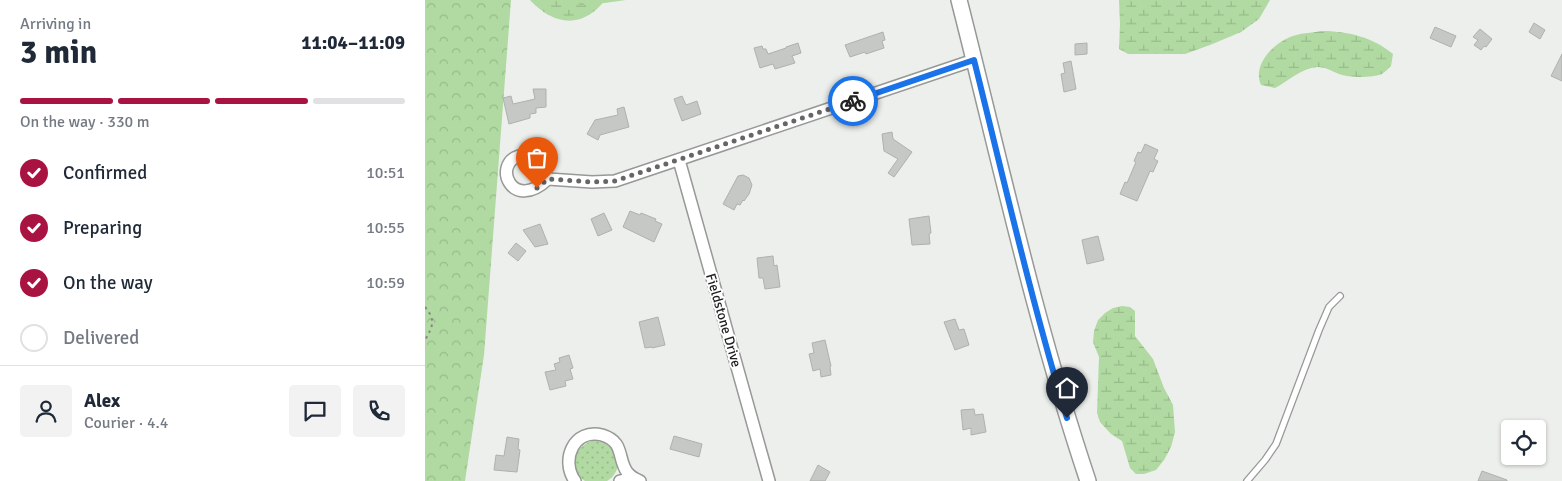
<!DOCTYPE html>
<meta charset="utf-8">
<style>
body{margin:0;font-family:Signika,sans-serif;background:#f2f2f3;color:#1f2937;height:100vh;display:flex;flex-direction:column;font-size:19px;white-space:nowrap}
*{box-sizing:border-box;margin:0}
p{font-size:16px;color:#747a83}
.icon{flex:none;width:28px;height:28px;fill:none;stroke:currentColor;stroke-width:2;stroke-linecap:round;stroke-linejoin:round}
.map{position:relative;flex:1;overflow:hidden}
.side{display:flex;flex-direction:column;background:#fff;width:425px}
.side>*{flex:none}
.fabs{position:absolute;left:1076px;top:420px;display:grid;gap:10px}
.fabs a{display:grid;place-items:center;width:45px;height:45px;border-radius:5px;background:#fff;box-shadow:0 1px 4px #0004;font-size:25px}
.pin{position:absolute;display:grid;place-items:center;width:42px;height:42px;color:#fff;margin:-51px -21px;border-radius:50% 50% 50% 0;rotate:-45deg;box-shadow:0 0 5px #0007}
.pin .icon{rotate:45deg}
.courier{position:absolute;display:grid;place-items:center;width:50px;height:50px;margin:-25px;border:4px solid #1a73e8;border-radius:50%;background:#fff;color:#222;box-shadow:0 1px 6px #0007}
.head em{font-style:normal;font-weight:700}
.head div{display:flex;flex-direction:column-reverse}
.head{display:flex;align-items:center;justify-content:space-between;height:85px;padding:0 20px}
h1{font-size:32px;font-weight:700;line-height:38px}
.bar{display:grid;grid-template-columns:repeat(4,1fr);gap:8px 5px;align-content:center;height:60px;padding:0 20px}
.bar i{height:6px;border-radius:4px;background:#e0e1e3}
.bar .current{background:#a91342}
.bar p{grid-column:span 4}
.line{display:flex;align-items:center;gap:12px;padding:0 20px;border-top:1px solid #e0e1e3}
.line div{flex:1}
.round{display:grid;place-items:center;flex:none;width:52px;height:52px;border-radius:5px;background:#f2f2f3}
ol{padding:0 20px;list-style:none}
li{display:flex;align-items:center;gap:15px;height:55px}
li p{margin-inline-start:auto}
li .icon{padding:5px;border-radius:50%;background:#a91342;color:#fff;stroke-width:4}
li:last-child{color:#747a83}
li i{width:28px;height:28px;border:2px solid #e0e1e3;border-radius:50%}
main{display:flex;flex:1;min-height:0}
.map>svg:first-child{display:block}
.grass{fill:url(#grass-dots)}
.wetland{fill:url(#wetland-marsh)}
.park{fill:url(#park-crowns)}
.building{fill:#c6c8c5;stroke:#afb1ae}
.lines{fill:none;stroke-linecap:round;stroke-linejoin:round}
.lane-casing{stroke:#979996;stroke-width:8}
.street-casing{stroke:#979996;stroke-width:14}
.secondary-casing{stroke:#979996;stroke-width:18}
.path{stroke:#878886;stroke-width:2;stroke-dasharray:2.5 4;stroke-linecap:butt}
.lane{stroke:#fff;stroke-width:5.5}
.street{stroke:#fff;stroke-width:11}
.secondary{stroke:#fff;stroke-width:15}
.done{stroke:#666765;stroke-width:5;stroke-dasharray:0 9}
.route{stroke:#1a73e8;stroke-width:6}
.labels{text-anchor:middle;stroke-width:4;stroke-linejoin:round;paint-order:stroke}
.street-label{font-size:14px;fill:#1d1e1d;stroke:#fff}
</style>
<main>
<section class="side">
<div class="head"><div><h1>3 min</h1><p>Arriving in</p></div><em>11:04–11:09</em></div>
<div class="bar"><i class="current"></i><i class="current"></i><i class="current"></i><i></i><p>On the way · 330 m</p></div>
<ol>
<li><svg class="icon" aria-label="check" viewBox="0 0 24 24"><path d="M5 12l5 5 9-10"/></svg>Confirmed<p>10:51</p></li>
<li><svg class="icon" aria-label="check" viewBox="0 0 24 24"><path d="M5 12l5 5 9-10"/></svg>Preparing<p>10:55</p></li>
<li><svg class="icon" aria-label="check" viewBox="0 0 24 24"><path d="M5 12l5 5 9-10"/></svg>On the way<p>10:59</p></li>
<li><i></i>Delivered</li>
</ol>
<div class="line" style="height:90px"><a class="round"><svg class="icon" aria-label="person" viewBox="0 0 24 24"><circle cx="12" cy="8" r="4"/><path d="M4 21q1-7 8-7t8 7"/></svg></a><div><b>Alex</b><p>Courier · 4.4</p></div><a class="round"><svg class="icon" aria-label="chat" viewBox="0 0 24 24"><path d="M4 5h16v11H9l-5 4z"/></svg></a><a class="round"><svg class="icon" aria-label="phone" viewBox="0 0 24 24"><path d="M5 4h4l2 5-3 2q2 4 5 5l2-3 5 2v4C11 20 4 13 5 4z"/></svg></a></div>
</section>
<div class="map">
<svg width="1137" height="481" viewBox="0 0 1137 481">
<defs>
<pattern id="grass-dots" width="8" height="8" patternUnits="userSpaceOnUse" patternTransform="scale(1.25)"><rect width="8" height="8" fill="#b0daa1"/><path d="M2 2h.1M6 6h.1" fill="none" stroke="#97bb8a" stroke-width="1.8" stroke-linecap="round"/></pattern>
<pattern id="wetland-marsh" width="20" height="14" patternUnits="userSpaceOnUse" patternTransform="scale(1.25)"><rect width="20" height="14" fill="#b0daa1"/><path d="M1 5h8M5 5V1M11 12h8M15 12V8" fill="none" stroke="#97bb8a"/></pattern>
<pattern id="park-crowns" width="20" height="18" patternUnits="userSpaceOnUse" patternTransform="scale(1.25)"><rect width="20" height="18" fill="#b0daa1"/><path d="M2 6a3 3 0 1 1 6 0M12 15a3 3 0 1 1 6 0" fill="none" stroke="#97bb8a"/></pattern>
</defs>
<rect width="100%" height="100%" fill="#edefec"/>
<path class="grass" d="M167,441C191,440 203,468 182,481H160C141,469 148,447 167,441Z"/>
<path class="wetland" d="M105,0H180C158,29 129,26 105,0Z
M694,0H845L834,19L816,32L785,45L760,54H703L694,49L695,24Z
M896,31C922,31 948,37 968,54L966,66C964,68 960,72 957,74C947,78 924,78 914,74C906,71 902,67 892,67C877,68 863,81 850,88L836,85C827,65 848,44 865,37C874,33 887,33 896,31Z
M697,306L705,307L710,311V336L728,359L739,388L748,405L750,432L746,447L739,460L731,470L719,474H711L705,468L697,441L686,434L675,422L672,413L674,357L668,342L669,331L673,320L680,313L688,308Z"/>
<path class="park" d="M0,0H86L59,355L40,481H0Z
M142,0H201L158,6Z"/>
<path class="building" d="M1109,23L1120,30L1115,39L1104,32Z
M1010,27L1031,36L1026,47L1005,38Z
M1055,29L1067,39L1061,47L1059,46L1056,50L1049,45L1053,40L1048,37Z
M458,32L460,40L457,41L459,48L441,54L440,52L425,57L420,45Z
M373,43L376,53L367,56L370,63L350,69L348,64L335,68L329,48L337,46L338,49H341L343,54L361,48V47Z
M662,43V54L650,55V44Z
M1137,54V81L1126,76Z
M646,61L651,89L639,92L636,74L640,73L638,63Z
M108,89H121V107L111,108V113L105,114V118L84,124L78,98L86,96L88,104L110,99Z
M257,96L261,105L272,101L276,114L257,121L249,99Z
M199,107L204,127L175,135L173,140L162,134L170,120L193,115L192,109Z
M467,132L468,139L487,152L469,177L463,173L473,159L459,151L457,134Z
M720,144L733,150L729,159L733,161L728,172L725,171L712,201L695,194L700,182L702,183L711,162L709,161L713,152L716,153Z
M318,175L324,178L327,185L324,194L319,201L318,200L315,205L312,204L309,210L298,204L313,176Z
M205,211L215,215L216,213L231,219L230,221L237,224L229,242L198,227Z
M179,213L187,230L173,236L166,219Z
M504,216L506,233L504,234L505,244L487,245L484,219Z
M115,224L123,244L110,247L98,230Z
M673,236L679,260L662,264L657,240Z
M91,243L101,251L93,261L83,253Z
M348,256L349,266L352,265L355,287L340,289L338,278H334L332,258Z
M233,317L240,345L227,348V347L220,348L214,322Z
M530,319L534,330L539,329L544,345L530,350L519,322Z
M400,340L406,366L405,367L406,375L396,377L395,369L388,371L384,354L389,353L387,343Z
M144,355L148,368L145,369L148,379L140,381L141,386L125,390L120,372L131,370L129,364L135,362L134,358Z
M549,409L550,415L558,414L561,432L546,435V428L538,430L536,410Z
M249,436L277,444L274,457L245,449Z
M82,437L94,439L93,449L95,450L92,472L69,470L71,455L79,456Z
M393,465L405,472L400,481H385Z
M1057,471L1082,480V481H1053Z"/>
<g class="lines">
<defs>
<path id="lane" d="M822,481L840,460L851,444L894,330L904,307L915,296"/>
<path id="street" d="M94,156C110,157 117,165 123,179C87,213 67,164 94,156Z
M254,160L344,481
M123,179L167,182L190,181L549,60
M150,481C135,460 149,428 177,435C200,442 192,458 202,472C205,476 210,479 215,481
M195,481L208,478"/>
<path id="secondary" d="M534,0C575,161 610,323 663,481"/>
</defs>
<use href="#lane" class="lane-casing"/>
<use href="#street" class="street-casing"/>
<use href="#secondary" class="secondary-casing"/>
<path class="path" d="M0,307C11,320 8,326 0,340"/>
<use href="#lane" class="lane"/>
<use href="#street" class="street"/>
<use href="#secondary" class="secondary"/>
</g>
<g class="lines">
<path class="done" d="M112,188L123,179L167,182L190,181L428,101"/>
<path class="route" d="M428,101L549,60C579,180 606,300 642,418"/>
</g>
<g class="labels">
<g class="street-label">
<text transform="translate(299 320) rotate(74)" y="5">Fieldstone Drive</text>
</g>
</g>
</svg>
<div class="fabs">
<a><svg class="icon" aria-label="locate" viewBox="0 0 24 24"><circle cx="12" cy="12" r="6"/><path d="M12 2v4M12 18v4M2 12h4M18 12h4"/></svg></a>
</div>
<div class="pin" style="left:112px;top:188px;background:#ea580c"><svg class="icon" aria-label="bag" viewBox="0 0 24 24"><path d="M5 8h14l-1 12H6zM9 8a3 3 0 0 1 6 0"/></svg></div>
<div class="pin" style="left:642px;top:418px;background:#1f2937"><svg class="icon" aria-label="home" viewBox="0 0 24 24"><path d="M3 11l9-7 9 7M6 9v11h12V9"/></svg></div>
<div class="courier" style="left:428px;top:101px"><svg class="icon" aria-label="bike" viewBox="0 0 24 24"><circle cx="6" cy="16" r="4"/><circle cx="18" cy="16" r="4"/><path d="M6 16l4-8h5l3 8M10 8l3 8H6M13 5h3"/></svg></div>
</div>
</main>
